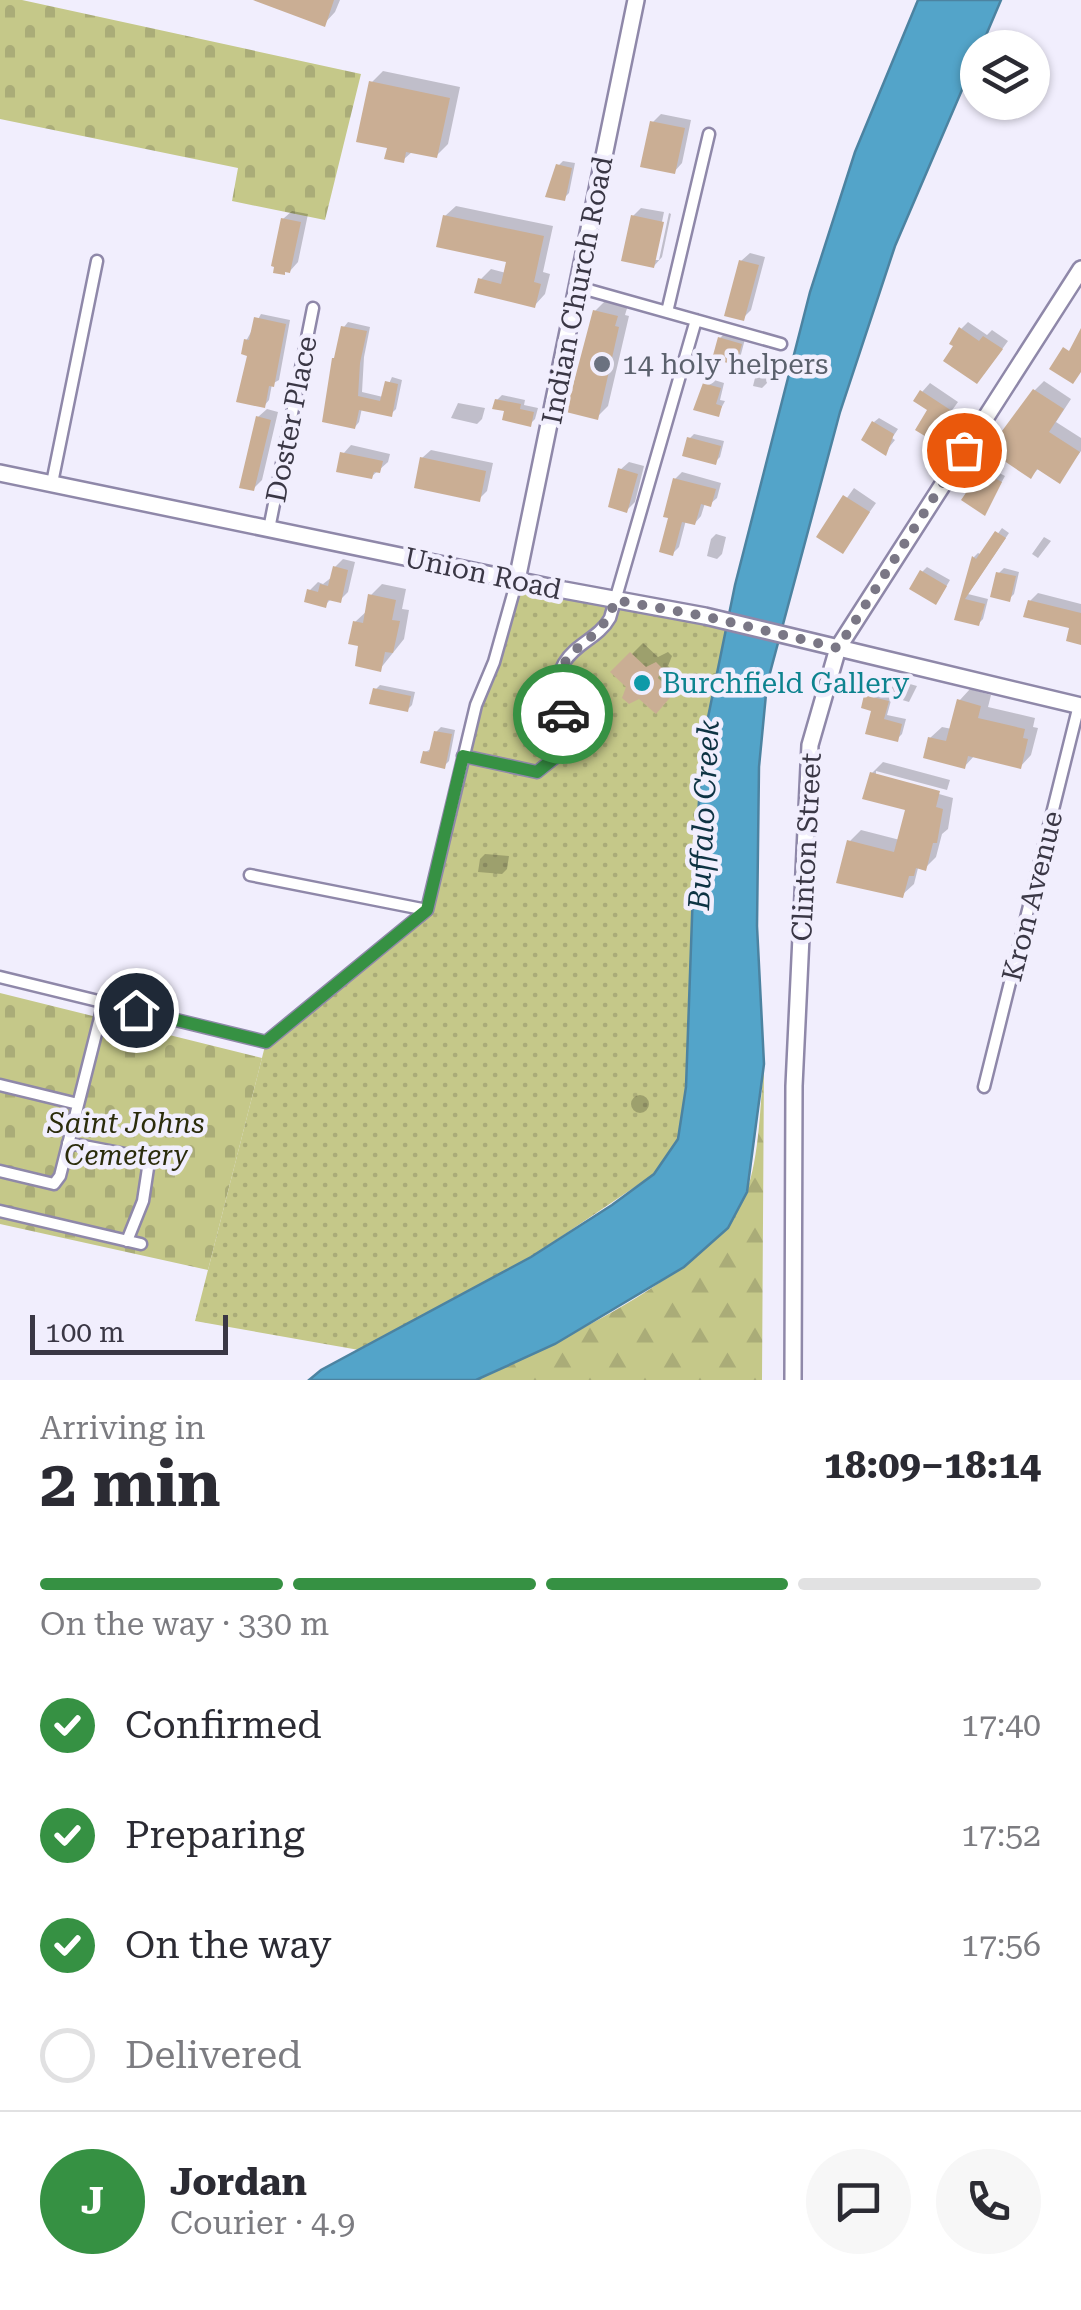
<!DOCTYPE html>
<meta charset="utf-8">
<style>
body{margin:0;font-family:"Roboto Serif",serif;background:#f7f7f7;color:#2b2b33;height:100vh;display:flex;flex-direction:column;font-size:38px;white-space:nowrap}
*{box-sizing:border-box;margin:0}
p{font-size:32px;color:#7c7c81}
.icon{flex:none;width:55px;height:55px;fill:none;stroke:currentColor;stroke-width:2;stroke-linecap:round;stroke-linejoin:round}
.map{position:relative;height:1380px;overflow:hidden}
.sheet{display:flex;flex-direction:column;background:#fff;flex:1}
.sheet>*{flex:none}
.controls{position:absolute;left:960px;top:30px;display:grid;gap:20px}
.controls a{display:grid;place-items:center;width:90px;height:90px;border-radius:50%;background:#fff;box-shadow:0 2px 8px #0004;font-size:50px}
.scale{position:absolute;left:30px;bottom:25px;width:198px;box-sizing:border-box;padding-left:10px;border:5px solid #3a3745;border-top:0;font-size:28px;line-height:35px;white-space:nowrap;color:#3a3745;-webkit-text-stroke:8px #f1eefd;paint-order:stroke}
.pin{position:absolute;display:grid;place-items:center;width:85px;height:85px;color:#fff;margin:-42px;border:5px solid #fff;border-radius:50%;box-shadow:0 2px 10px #0007}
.courier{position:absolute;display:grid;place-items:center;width:100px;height:100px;margin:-50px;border:8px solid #369143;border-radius:50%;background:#fff;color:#222;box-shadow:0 2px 12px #0007}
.overview em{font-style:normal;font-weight:700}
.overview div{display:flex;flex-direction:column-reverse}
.overview{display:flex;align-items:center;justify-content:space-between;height:170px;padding:0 40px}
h1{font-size:65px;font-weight:700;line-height:75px}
.bar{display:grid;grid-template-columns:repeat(4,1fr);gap:15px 10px;align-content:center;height:120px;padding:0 40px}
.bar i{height:12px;border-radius:8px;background:#e1e1e2}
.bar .current{background:#369143}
.bar p{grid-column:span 4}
.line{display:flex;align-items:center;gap:25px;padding:0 40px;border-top:2px solid #e1e1e2}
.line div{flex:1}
.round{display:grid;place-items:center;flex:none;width:105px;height:105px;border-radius:52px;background:#f7f7f7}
ol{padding:0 40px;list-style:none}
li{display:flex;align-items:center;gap:30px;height:110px}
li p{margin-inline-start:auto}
li .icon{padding:10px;border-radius:50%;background:#369143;color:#fff;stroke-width:4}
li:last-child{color:#7c7c81}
li i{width:55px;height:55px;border:5px solid #e1e1e2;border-radius:50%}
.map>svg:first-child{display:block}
.forest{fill:url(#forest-firs)}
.cemetery{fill:url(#cemetery-stones)}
.park{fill:url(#park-dots)}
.water{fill:#53a4c9;stroke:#4c83a1;stroke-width:2.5}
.shadow{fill:#0003}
.building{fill:#caae94}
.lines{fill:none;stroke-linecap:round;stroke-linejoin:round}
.street-casing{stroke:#8f88a9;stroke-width:15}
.secondary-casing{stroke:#8f88a9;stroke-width:20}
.primary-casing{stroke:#8f88a9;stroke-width:20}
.street{stroke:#fff;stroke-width:10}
.secondary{stroke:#fff;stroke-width:15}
.primary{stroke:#fff;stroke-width:15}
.done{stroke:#7a7785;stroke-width:10;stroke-dasharray:0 18}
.route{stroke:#369143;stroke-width:12}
.worship-dot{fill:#6b7280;stroke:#f1eefd;stroke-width:4}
.culture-dot{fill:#0f9aa8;stroke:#f1eefd;stroke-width:4}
.labels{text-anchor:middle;stroke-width:9;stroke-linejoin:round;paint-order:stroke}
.street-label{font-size:28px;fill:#3a3745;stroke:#f1eefd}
.worship-label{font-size:28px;fill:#5b616d;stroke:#f1eefd;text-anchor:start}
.culture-label{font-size:28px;fill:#0d838f;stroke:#f1eefd;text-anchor:start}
.park-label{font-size:28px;font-style:italic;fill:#2b2c0b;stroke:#f1eefd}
.water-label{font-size:30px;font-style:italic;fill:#0e3343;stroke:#f1eefd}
</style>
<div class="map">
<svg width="1081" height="1380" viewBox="0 0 1081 1380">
<defs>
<pattern id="forest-firs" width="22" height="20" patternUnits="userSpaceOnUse" patternTransform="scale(2.5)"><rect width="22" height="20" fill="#c5c889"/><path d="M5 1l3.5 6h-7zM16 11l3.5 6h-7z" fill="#aaac78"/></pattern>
<pattern id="cemetery-stones" width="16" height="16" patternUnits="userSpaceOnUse" patternTransform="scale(2.5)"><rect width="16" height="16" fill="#c5c889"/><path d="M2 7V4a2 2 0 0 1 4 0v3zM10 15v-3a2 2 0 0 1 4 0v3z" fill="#aaac78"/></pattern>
<pattern id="park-dots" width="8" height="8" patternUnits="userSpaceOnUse" patternTransform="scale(2.5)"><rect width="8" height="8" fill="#c5c889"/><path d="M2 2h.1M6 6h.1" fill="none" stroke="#aaac78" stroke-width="1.8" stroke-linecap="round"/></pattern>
</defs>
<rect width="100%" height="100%" fill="#f1eefd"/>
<path class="forest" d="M764,1064L762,1380H476C550,1346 718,1270 746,1193C760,1156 760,1103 764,1064Z"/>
<path class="cemetery" d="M0,0H22L361,74L325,220L232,201L238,168L0,119Z
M0,993L262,1058L208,1270L0,1224Z"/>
<path class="park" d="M517,580L727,625L703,742L693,890L686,1087L678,1139L654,1174L531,1257L359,1350L195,1321L266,1042L427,910L447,822Z"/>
<path class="water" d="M918,0H1001L981,47L978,48L977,55L895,246L840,412L767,684L759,767L757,926L764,1064L747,1192L728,1228L684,1267L555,1344L476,1380H309L321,1370L531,1257L612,1205L654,1174L678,1139L686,1087L693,890L703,742L735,585L810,292L855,152Z"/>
<path class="shadow" d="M255,0H340L335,12L324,24Z
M383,71L460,87L448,144L436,156L413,151L403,160L390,146L372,82Z
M661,114L691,120L682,163L674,172L653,122Z
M563,161L575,163L569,193L564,198L558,166Z
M456,206L553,226L543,272L550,274L545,294L535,305L480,280L491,269L506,273L509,260L445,216Z
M641,208L664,212L654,260H659L669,213L671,214L662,257L654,266L633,216Z
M292,211L308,214L298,262L290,271L283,219Z
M750,253L765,257L751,310L743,318L741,261Z
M606,300L628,305L625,315L629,316L608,406L597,417L595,311Z
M261,314L290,320L279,380L272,384L269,400L264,406L246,341Z
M348,322L370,327L364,357L362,392L383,397L392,377L402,380L396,409L391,414L362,408L359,422L355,427L344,327Z
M968,322L987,335L992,330L1008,341L984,374L961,329Z
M725,333L745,339L740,358L735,363L720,338Z
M763,361L772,363L767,383L762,388L753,386L758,366Z
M711,379L724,383L720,400L725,401L718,414L701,390Z
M1044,381L1071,399L1056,422L1081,438V451L1059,480L1039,468L1031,476L1035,390Z
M930,383L958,402L932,438L931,409L922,392Z
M502,395L525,400L524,405L538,408L535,419L530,424L507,410L497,400Z
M458,403L485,408L482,419L477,424L451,418Z
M267,409L278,412L262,480L253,489L258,417Z
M879,418L898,429L892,438L895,440L885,452L874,422Z
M694,434L724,441L720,457L715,462L689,439Z
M351,445L390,454L388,462L371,477L343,454Z
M431,450L493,463L487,491L479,499L422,458Z
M629,462L644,466L635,502L627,510L620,470Z
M988,467L1005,476L985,512L982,472Z
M682,472L721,483L717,498L710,504L705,503L701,516L695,523L686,520L679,547L673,553L675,479Z
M854,488L876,503L842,551L820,536Z
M1002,528L1009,533L968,594L988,599L983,619L978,624L957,618L974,557L978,553L982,555Z
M716,534L726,537L722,554L717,559L707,556L711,539Z
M1044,537L1051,541L1038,558L1032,554Z
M343,559L355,562L348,592L340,600L332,598L325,605L309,591L318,582L323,584L332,577L335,567Z
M927,567L950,580L940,597L922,572Z
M1004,568L1019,572L1014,594L1009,599L999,573Z
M382,584L406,589L402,609L409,610L404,639L380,669L361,644L355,622L368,610L371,595Z
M1038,593L1081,604V641L1072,626L1030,601Z
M643,643L658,657L668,652L672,656L668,666L683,680L667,699L629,687L614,672Z
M896,680L917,686L909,702L892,697L887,715L906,719L902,734L897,739L866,696L871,691L888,695Z
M380,685L415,692L412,705L407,710L375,690Z
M970,689L991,695L988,707L1035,718L1033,727L1038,728L1031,755L1020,767L975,755L965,766L930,738L942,727L952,729L959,701Z
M441,727L455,730L449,761L444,766L425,752L433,748L436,732Z
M883,762L950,780L947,790L876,771V776L953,798L948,829L942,834L936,857L925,868H918L914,884L902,895L850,841L861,830L900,840L908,809L872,773Z
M485,854L509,856L507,869L502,874L478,872L480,859Z
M631 1104a9 9 0 1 1 18 0a9 9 0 1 1-18 0Z"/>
<path class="building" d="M253,0H334L325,27Z
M369,81L450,98L437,158L406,152L404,163L384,159L387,148L356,142Z
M650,121L685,128L675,174L640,167Z
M556,164L572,168L565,201L545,197Z
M443,215L544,236L534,282L541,284L535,308L474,293L478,278L501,284L506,262L436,247Z
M631,215L664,222L654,268L621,261Z
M281,218L301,222L290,273L285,272V275L273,273L274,267L271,266Z
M739,260L759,265L744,321L724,316Z
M593,310L618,316L615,326L619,327L598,420L566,412Z
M254,317L286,324L274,387L269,386L265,408L236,402L247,356L241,354L244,339L249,340Z
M341,326L367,331L360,363L358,396L380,401L385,381L398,384L392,417L359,410L355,429L322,422L332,358H334Z
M959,327L979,341L983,336L1003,349L977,384L943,361L953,346L949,344Z
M1081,328V372L1073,384L1049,369L1063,347L1069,351Z
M718,337L742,344L736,365L712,359Z
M703,383L721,388L716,404L722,406L719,417L693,410Z
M1033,389L1064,409L1049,432L1080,452L1060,484L1037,469L1031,479L988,450Z
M920,390L952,411L933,441L915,430L927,410L913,401Z
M495,399L521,404L520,409L534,412L531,427L502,420L504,411L492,409Z
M256,416L271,420L254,491L239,488Z
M872,421L894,434L886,456L861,440Z
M687,437L721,446L716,465L682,456Z
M340,452L383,461L380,473L374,472L372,479L336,472Z
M420,457L486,471L480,502L414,488Z
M618,468L638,474L627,513L608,507Z
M981,471L1002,482L985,516L961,500Z
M673,478L716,489L711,507L701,504L695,525L682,522L673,556L659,552L668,518L663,517Z
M843,495L870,512L843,554L816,537Z
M995,531L1006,538L965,599L985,604L979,626L954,620L972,556L976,559Z
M333,566L348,570L341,603L328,600L326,608L304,602L307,589L318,592L320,584L328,586Z
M920,570L947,586L936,605L909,589Z
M996,572L1016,576L1010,602L990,597Z
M368,594L396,600L392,620L400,621L393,653L385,652L381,672L355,666L358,646L348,644L353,621L363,623Z
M1028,600L1081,613V645L1066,641L1069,628L1023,617Z
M630,652L646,667L656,662L662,668L658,678L674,693L656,714L639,699L629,704L622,698L626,687L610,672Z
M373,688L411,696L408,712L369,704Z
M864,695L889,701L884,719L902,724L898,742L865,734L871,711L861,708Z
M957,699L981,706L978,718L1025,729L1023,738L1028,739L1021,769L968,756L965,769L923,758L928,737L946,741Z
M434,731L452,734L445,769L420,763L423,751L429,752Z
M870,772L940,791L936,807L943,809L937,843H933L926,871L916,868L914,876H909L903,898L836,883L847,840L894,852L905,810L862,799Z"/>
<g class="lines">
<defs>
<path id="street" d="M578,287L781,344
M667,312L709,134
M52,483L97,261
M269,529L313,308
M463,756L537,772L562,752C564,744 567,735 567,727C566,705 552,685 564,663C576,643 599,638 610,618L696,320
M250,875L427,910
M0,977L266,1042L427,910L476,705L494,662L517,580
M0,1085L78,1104
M984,1087L1079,705
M68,1143L141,1157L148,1168L143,1201L127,1241
M0,1171L54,1184L60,1176L104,1002
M0,1211L141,1244"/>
<path id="secondary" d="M0,473L564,590L705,616L1081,706
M517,580L636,0"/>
<path id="primary" d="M793,1380L794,1086L810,745L838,648L1081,269"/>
</defs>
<use href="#street" class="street-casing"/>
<use href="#secondary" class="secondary-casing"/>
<use href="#primary" class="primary-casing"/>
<use href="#street" class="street"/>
<use href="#secondary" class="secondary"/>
<use href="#primary" class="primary"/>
</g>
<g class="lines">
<path class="done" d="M563,714C544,638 599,656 615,600L704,616L838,648L964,450"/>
<path class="route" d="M136,1010L266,1042L427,910L463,756L537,772L562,752L567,727L563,714"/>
</g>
<circle class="worship-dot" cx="602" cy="364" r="10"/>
<circle class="culture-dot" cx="642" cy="683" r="10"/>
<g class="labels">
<g class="street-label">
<text transform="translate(577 290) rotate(-79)" y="10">Indian Church Road</text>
<text transform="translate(291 419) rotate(-79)" y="10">Doster Place</text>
<text transform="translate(483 573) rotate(12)" y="10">Union Road</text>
<text transform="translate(806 847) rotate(-87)" y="10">Clinton Street</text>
<text transform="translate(1032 896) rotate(-76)" y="10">Kron Avenue</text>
</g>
<g class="worship-label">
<text x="622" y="374">14 holy helpers</text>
</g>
<g class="culture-label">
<text x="662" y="693">Burchfield Gallery</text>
</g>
<g class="park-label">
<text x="126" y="1133">Saint Johns<tspan x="126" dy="32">Cemetery</tspan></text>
</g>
<g class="water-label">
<text transform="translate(704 815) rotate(-87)" y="10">Buffalo Creek</text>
</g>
</g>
</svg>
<div class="controls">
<a><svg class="icon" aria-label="layers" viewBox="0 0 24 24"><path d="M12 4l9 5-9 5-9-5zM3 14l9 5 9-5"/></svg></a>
</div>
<div class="scale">100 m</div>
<div class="pin" style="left:964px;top:450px;background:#ea580c"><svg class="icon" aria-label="bag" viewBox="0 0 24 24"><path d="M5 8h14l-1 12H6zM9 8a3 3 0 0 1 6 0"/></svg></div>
<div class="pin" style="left:136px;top:1010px;background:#1f2937"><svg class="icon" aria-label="home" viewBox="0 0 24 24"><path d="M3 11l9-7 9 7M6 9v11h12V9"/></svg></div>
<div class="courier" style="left:563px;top:714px"><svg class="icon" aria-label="car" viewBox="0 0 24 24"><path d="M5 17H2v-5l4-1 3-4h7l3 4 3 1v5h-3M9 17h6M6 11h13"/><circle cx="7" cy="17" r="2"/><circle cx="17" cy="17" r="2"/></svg></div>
</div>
<section class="sheet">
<div class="overview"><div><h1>2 min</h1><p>Arriving in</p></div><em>18:09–18:14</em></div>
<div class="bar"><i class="current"></i><i class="current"></i><i class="current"></i><i></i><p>On the way · 330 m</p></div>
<ol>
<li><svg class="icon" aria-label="check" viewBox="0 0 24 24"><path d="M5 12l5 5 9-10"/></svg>Confirmed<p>17:40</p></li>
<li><svg class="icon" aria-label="check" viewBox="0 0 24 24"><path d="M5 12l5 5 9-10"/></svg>Preparing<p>17:52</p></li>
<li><svg class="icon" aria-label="check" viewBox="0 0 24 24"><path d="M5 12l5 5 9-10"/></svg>On the way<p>17:56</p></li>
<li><i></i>Delivered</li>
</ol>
<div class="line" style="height:180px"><b class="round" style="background:#369143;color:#fff">J</b><div><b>Jordan</b><p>Courier · 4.9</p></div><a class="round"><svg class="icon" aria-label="chat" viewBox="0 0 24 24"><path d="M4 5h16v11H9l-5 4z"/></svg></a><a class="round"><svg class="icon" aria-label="phone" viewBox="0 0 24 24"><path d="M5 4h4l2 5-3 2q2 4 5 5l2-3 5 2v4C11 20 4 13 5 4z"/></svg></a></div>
</section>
